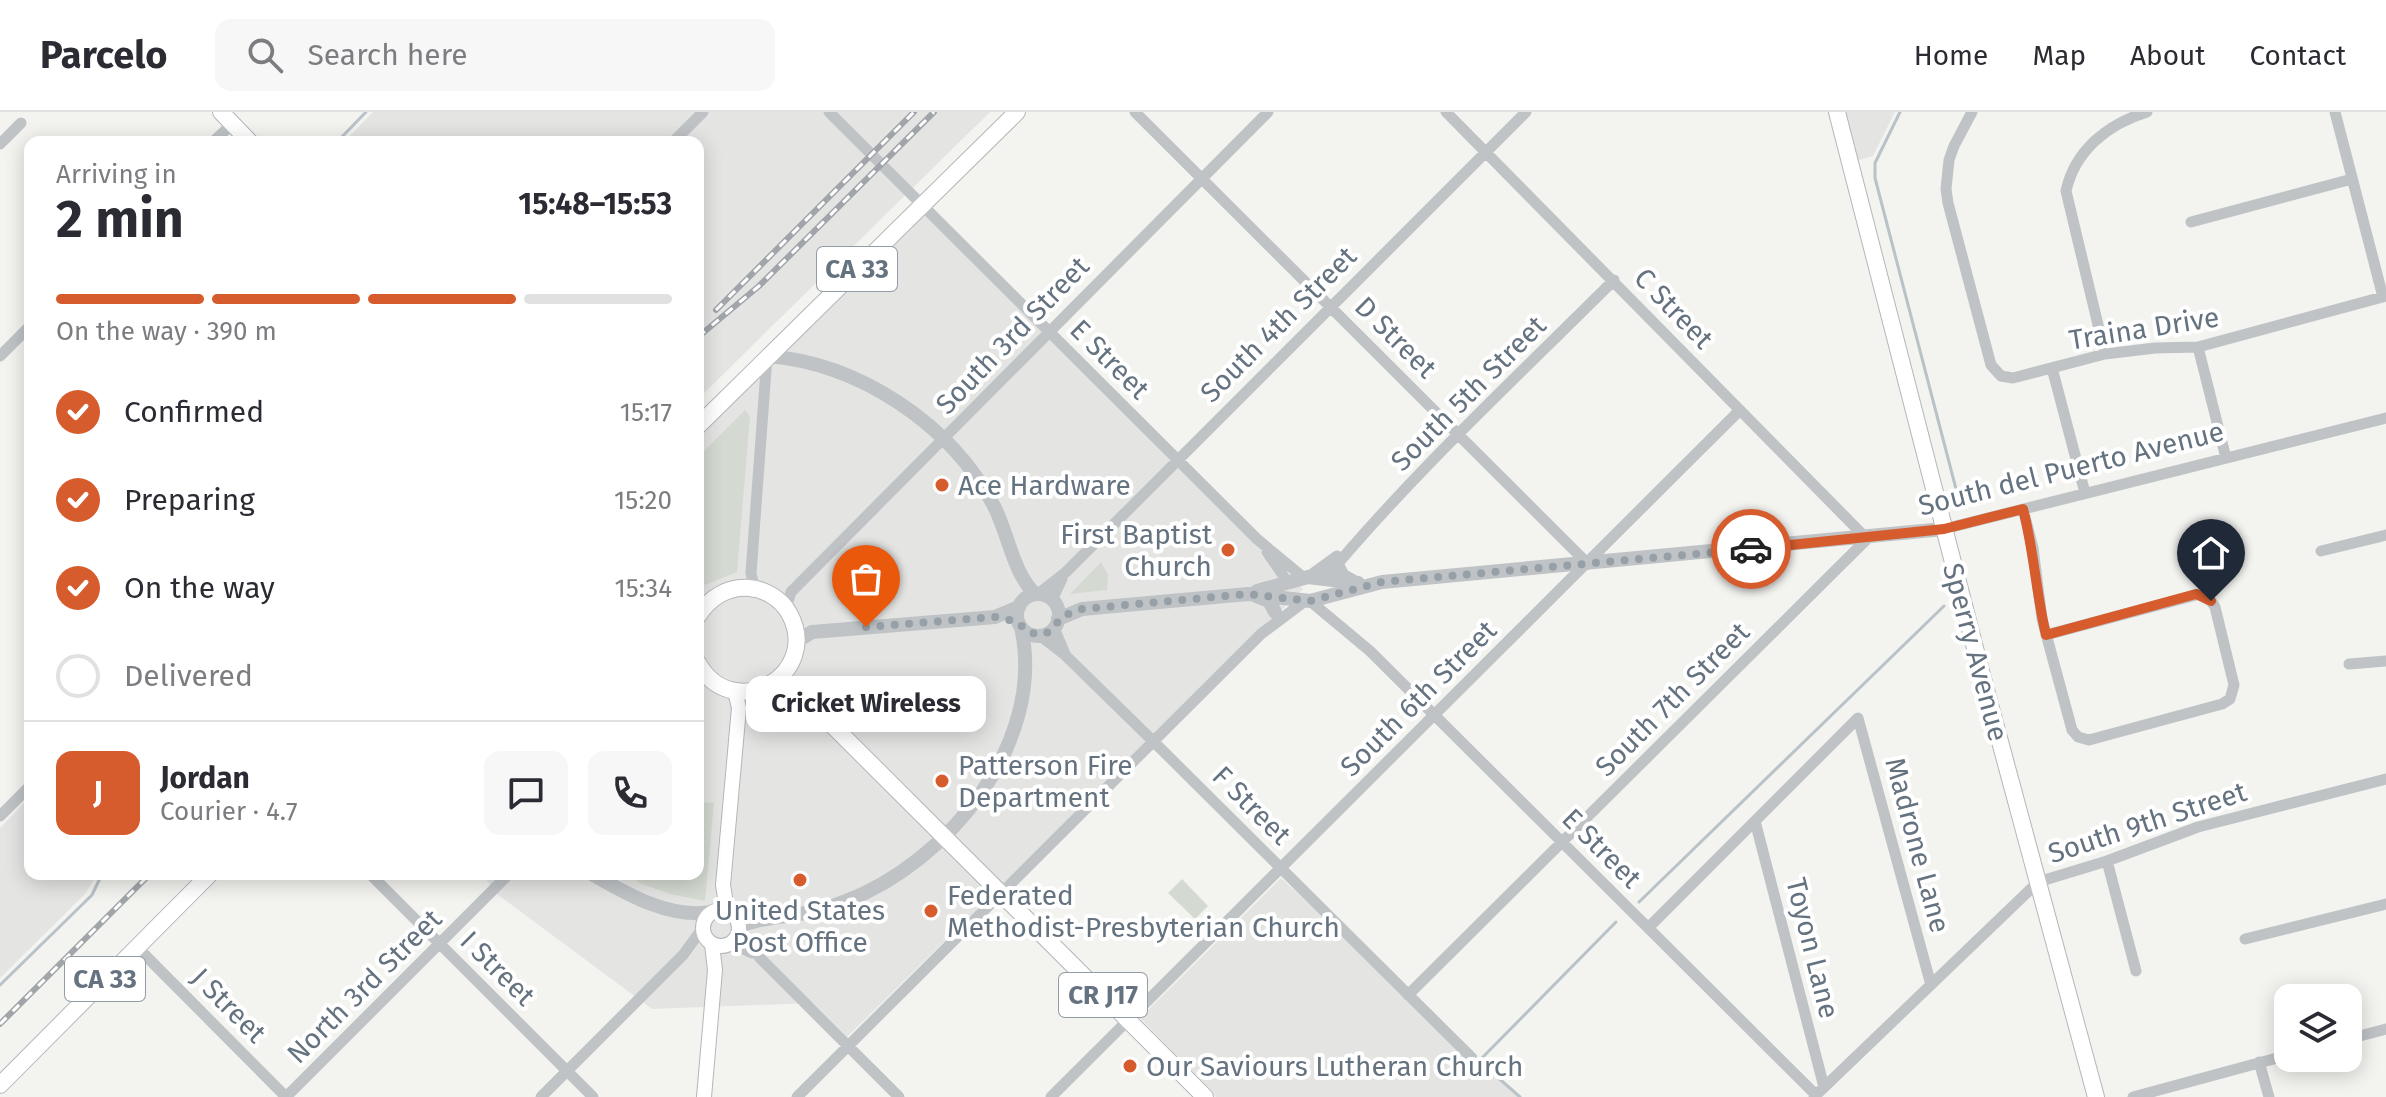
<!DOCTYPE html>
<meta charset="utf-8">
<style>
body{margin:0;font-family:"Fira Sans",sans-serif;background:#f7f7f7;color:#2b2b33;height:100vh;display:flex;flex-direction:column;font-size:30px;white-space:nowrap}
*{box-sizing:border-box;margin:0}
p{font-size:26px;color:#7c7c81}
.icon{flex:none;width:44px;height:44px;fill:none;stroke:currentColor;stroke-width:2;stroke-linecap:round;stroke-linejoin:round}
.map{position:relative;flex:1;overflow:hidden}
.drawer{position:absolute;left:24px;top:24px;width:680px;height:744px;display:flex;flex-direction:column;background:#fff;border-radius:16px;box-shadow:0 4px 20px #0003}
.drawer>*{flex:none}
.fabs{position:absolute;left:2274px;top:872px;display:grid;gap:16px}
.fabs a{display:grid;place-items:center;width:88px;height:88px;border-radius:16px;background:#fff;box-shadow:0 4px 20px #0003;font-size:40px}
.pin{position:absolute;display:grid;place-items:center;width:68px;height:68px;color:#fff;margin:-82px -34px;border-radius:50% 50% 50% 0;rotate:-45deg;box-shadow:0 0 8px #0007}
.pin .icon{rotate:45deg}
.courier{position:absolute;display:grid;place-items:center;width:80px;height:80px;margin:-40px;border:6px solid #d65c2e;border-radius:50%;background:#fff;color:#222;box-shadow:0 2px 10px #0007}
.bubble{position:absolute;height:56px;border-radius:16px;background:#fff;box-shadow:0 4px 20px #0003;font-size:26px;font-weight:700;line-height:56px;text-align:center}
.head em{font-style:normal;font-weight:700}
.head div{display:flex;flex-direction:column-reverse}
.head{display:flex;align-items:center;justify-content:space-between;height:136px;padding:0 32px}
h1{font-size:52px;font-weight:700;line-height:60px}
.bar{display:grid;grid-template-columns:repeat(4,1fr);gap:12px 8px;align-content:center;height:96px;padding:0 32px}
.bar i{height:10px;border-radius:6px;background:#e1e1e2}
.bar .selected{background:#d65c2e}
.bar p{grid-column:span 4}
.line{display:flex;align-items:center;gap:20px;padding:0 32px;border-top:2px solid #e1e1e2}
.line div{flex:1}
.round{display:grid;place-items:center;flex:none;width:84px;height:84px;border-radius:16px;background:#f7f7f7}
ol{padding:0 32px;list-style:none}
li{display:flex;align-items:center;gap:24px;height:88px}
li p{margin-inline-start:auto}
li .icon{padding:8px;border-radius:50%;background:#d65c2e;color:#fff;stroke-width:4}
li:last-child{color:#7c7c81}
li i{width:44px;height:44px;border:4px solid #e1e1e2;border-radius:50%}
header{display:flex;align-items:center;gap:48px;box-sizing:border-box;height:112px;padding:0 40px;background:#fff;border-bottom:2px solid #e1e1e2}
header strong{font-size:38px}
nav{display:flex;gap:44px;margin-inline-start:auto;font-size:28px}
.search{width:560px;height:72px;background:#f7f7f7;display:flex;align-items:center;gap:20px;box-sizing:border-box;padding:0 28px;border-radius:16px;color:#7c7c81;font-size:30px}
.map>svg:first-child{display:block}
.built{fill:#e4e5e3}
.green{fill:#d4dad1}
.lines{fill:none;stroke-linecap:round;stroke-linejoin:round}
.stream{stroke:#b9c2c7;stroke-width:3}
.secondary-casing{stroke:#b2b6ba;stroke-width:16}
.primary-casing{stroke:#b3b6b9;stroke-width:18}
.minor{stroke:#bfc3c6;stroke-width:11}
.tertiary{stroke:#bfc3c6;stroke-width:14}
.secondary{stroke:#fff;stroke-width:14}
.primary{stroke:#fff;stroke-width:16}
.rail-casing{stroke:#a1a5aa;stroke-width:6}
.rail{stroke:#fff;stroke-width:3;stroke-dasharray:9;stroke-linecap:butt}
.done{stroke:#97a0a7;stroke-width:8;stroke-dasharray:0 14.4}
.route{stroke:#d65c2e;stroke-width:10}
.poi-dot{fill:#d65c2e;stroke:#fff;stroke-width:3}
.labels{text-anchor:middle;stroke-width:8;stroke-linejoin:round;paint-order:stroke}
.shield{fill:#fff;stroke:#939ca5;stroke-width:2}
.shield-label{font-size:26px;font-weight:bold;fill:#65727f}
.street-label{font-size:28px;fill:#65727f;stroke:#fff}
.poi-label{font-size:28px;fill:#65727f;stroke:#fff;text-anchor:start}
</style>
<header>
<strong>Parcelo</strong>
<div class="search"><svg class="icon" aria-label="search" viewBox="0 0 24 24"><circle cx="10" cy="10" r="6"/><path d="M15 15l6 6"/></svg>Search here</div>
<nav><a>Home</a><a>Map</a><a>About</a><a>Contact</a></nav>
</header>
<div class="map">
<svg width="2386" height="985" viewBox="0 0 2386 985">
<rect width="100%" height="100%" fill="#f3f4f0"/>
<path class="built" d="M373,0H990L698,287V30H344Z
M1843,0H1895L1873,44L1856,49Z
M926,100L1303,477L847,925L813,891L652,897L497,782L482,762H698V310Z
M30,685V762H97L85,782L0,866V716Z
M1281,766L1521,985H1216L1140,906Z"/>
<path class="green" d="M745,298L750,305L737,460L705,473L698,465V345Z
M1101,450L1108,463L1107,478L1070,482Z
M698,690L714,691L705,789L670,782L637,770L640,762H698Z
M1182,767L1208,794L1195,807L1168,781Z"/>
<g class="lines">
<path class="stream" d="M1900,0L1875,51V66L1961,396
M337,30L366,0
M1639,790L1944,494
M0,873L92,783L102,762
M1520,985L1479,949L1616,810"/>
<defs>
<path id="secondary" d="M703 816a18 18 0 1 1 36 0a18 18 0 1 1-36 0Z
M727,798L723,773L739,596L735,579
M704,985L715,858L712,832"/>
<path id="primary" d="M221,0L250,30
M1837,0L1982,563L2096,985
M698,314L1017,0
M698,504C709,486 728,474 749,476C765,477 781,487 789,501C823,562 733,614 698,551
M777,569L793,574L1205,985
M0,973L210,762"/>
</defs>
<use href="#secondary" class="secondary-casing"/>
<use href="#primary" class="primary-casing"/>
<path class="minor" d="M829,0L1257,427L1304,466
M1135,0L1588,452
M1972,0L1954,34L1949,48L1946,77L1948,91L1991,253L2001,264L2013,266L2105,242L2155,236L2198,235L2386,184
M2335,0L2383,185
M213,30L232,12
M673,30L703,0
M0,32L21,11
M2191,110L2352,67
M2198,235L2226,346
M2105,242L2066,79C2075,38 2108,12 2147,0
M0,244L30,214
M2052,256L2085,381
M2023,397L2033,436L2042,507L2072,618L2078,625L2089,628L2222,592L2230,587L2234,573L2215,495L2211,489L2200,482L2046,523
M1944,417L2386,306
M2321,439L2386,423
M1267,440L1287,469
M1308,465L1337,444
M1324,468C1413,361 1516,266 1614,168
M761,478L753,470L751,461L767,245
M1038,482L1066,460L1526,0
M1052,488L1062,467
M1310,489L1370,539L1816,983
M786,496L791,480L1268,0
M1054,516L1065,542
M1039,523L1065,543L1154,630L1472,946
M2349,552L2386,549
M0,704L30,674
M1755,709L1824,975
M2107,749L2136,859
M370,762L593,985
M1648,816L1858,606L1931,873
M739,817L760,846L899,985
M2245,827L2386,792
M730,831L752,841
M137,835L286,985
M1408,883L1867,427L1446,0
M2348,927L2386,917
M2259,950L2269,985
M286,985L509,762
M541,985L683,843L702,817
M797,985L1261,522L1305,489
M1051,985L1740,298
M1814,985L2038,770L2107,749L2198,715L2386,667
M2133,985L2288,943"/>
<path class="tertiary" d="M767,244C859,251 951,312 994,394C1008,421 1013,461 1035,482
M1337,453L1343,464L1354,470
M1257,479L1308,465L1358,471
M1017 503a21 21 0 1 1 42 0a21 21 0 1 1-42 0Z
M1256,484L1269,489L1275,500
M1058,507L1082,497L1248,482L1310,489L1382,470L1944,417
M796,530L812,520L995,505L1019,495
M592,762C627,782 669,807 711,800
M739,815C758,806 778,806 799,802C815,800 831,795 846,789C948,750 1047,630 1021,515"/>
<use href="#secondary" class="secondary"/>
<use href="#primary" class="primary"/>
<defs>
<path id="rail" d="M716,198L914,0
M698,225L759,174L934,0
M0,912L150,762"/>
</defs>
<use href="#rail" class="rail-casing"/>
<use href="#rail" class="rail"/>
</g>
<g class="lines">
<path class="done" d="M866,515L995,505L1018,510L1026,519L1039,523L1049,520L1063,504L1082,497L1248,482L1310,489L1382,470L1751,437"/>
<path class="route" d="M1751,437L1944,417L2023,397C2034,439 2036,481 2046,523L2196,482L2211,489"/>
</g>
<g class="poi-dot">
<circle cx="942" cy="373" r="8"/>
<circle cx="1228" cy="438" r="8"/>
<circle cx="942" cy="669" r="8"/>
<circle cx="800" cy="768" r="8"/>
<circle cx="931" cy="799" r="8"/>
<circle cx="1130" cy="954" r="8"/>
</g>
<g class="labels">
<g class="shield">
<rect x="817" y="135" width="80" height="44" rx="6"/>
<rect x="65" y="845" width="80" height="44" rx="6"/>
<rect x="1059" y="861" width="88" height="44" rx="6"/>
</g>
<g class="shield-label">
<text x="857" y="166">CA 33</text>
<text x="105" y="876">CA 33</text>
<text x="1103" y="892">CR J17</text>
</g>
<g class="street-label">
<text transform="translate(1674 196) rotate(46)" y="10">C Street</text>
<text transform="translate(1278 212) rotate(-45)" y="10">South 4th Street</text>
<text transform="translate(2144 216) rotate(-9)" y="10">Traina Drive</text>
<text transform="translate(1012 223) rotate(-46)" y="10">South 3rd Street</text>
<text transform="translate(1396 225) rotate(45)" y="10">D Street</text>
<text transform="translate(1110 247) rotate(45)" y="10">E Street</text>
<text transform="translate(1468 281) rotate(-45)" y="10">South 5th Street</text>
<text transform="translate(2071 356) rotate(-14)" y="10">South del Puerto Avenue</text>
<text transform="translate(1976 540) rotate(75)" y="10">Sperry Avenue</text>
<text transform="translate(1418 586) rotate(-45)" y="10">South 6th Street</text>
<text transform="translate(1672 587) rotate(-45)" y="10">South 7th Street</text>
<text transform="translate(1252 693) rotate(45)" y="10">F Street</text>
<text transform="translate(2147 710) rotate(-18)" y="10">South 9th Street</text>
<text transform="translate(1918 733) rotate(75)" y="10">Madrone Lane</text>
<text transform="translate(1602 736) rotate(45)" y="10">E Street</text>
<text transform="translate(1813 836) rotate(76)" y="10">Toyon Lane</text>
<text transform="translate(498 856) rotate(45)" y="10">I Street</text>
<text transform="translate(364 874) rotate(-45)" y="10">North 3rd Street</text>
<text transform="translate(229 893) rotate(45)" y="10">J Street</text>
</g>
<g class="poi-label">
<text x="958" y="383">Ace Hardware</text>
<text x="1212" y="432" text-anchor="end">First Baptist<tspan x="1212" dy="32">Church</tspan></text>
<text x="958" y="663">Patterson Fire<tspan x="958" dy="32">Department</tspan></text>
<text x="947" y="793">Federated<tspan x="947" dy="32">Methodist-Presbyterian Church</tspan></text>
<text x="800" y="808" text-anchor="middle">United States<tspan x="800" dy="32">Post Office</tspan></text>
<text x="1146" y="964">Our Saviours Lutheran Church</text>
</g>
</g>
</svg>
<div class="fabs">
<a><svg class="icon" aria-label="layers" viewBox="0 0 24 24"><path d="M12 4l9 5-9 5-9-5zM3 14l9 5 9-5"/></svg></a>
</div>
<div class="pin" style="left:866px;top:515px;background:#ea580c"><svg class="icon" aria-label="bag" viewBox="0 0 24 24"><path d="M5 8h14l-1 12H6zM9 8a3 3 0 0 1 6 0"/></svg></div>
<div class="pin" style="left:2211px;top:489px;background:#1f2937"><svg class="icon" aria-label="home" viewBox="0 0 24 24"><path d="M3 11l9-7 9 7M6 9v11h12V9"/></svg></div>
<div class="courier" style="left:1751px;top:437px"><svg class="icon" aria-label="car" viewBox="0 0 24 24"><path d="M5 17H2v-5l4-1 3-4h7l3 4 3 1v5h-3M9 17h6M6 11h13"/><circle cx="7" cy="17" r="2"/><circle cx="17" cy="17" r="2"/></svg></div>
<div class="bubble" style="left:746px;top:564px;width:240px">Cricket Wireless</div>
<section class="drawer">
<div class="head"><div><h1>2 min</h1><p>Arriving in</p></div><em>15:48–15:53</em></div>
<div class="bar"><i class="selected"></i><i class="selected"></i><i class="selected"></i><i></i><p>On the way · 390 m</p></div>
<ol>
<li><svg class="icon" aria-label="check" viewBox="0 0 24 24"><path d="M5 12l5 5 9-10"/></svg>Confirmed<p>15:17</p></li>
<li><svg class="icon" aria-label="check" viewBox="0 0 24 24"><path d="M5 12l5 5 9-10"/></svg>Preparing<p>15:20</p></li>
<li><svg class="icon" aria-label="check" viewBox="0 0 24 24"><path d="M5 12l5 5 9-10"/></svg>On the way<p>15:34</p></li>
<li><i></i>Delivered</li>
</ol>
<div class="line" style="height:144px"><b class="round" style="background:#d65c2e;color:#fff">J</b><div><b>Jordan</b><p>Courier · 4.7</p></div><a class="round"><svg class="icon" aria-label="chat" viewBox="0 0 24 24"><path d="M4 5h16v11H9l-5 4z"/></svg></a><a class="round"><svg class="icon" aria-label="phone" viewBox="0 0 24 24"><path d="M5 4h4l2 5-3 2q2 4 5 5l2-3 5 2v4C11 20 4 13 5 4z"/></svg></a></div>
</section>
</div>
